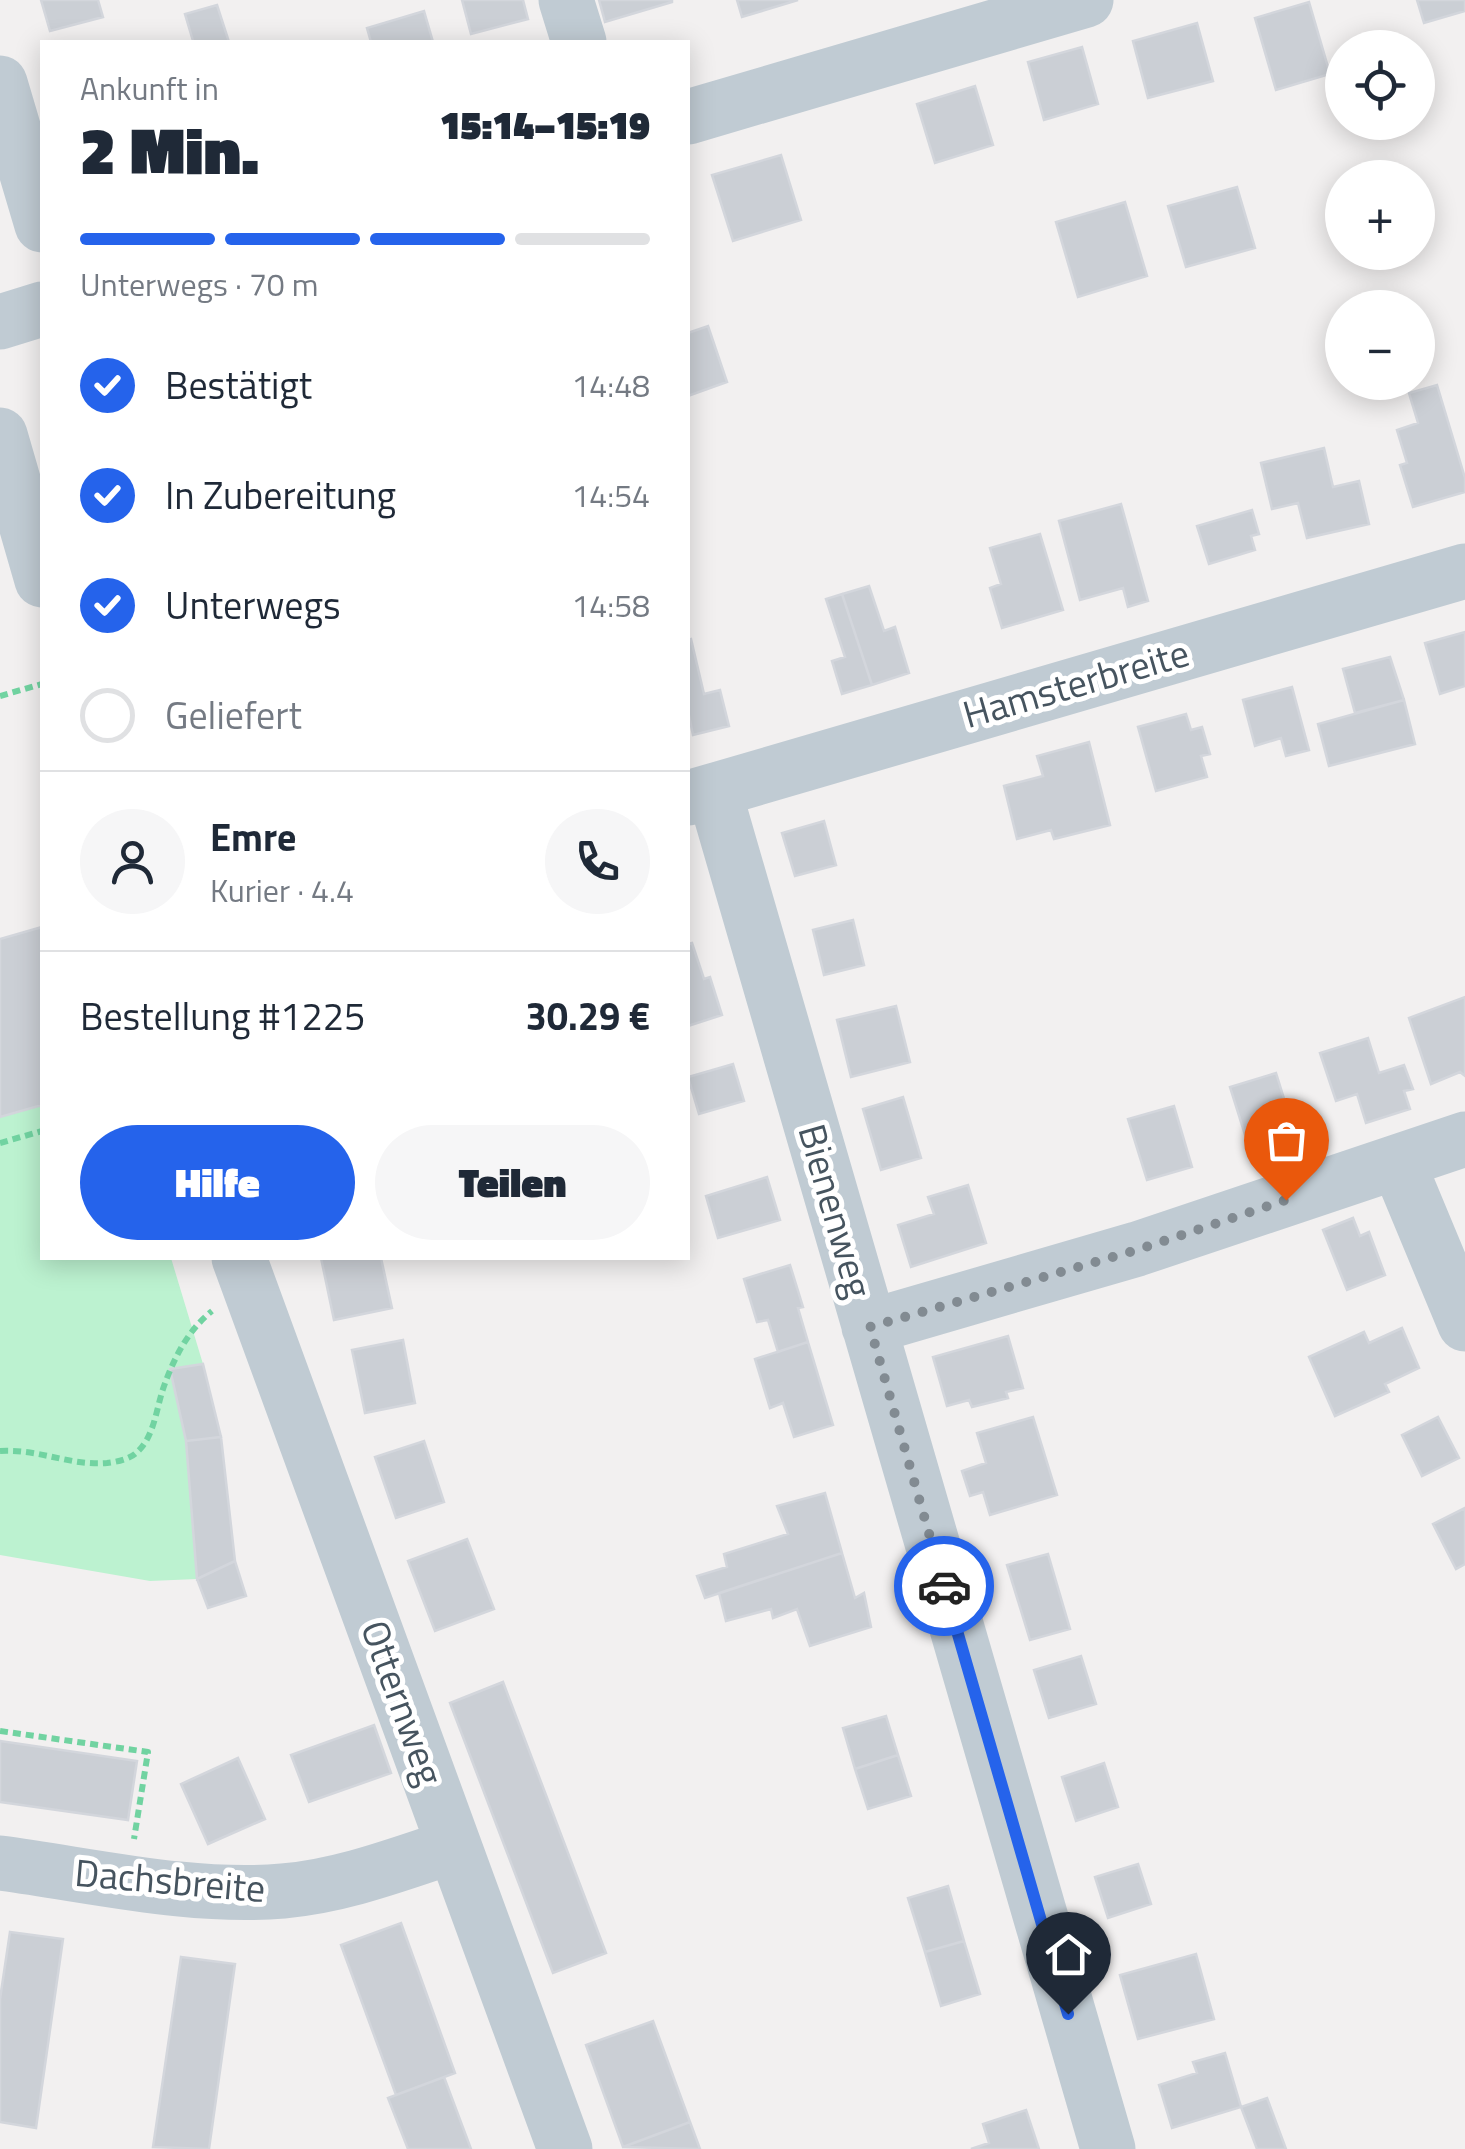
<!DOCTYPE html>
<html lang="de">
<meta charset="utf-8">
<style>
body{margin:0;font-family:"Titillium Web",sans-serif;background:#f6f6f7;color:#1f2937;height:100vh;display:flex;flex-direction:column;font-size:38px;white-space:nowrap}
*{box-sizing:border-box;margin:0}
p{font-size:32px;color:#747a83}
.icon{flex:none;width:55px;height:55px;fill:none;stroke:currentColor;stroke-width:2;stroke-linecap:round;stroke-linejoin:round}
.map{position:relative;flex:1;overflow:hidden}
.details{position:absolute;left:40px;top:40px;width:650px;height:1220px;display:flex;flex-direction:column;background:#fff;border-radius:0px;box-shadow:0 5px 25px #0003}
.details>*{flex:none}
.tools{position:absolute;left:1325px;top:30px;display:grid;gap:20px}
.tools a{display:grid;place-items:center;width:110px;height:110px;border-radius:50%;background:#fff;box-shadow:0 5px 25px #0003;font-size:50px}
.pin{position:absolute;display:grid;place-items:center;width:85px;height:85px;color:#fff;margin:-102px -42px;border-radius:50% 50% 50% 0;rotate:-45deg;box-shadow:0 0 10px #0007}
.pin .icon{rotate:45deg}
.courier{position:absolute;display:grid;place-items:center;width:100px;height:100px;margin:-50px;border:8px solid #2563eb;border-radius:50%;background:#fff;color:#222;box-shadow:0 2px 12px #0007}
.overview em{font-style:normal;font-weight:800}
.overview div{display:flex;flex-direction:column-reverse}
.overview{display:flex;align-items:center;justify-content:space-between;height:170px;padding:0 40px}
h1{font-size:65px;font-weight:800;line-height:75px}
.bar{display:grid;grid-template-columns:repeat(4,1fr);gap:15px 10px;align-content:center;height:120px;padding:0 40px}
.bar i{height:12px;border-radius:8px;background:#e0e1e3}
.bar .active{background:#2563eb}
.bar p{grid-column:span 4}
.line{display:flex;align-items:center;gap:25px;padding:0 40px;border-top:2px solid #e0e1e3}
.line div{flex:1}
.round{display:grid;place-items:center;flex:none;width:105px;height:105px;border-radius:52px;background:#f6f6f7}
ol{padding:0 40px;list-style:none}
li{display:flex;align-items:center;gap:30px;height:110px}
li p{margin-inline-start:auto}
li .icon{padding:10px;border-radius:50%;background:#2563eb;color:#fff;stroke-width:4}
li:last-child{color:#747a83}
li i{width:55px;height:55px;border:5px solid #e0e1e3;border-radius:50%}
.cta{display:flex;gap:20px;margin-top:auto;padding:20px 40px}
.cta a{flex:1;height:115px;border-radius:60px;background:#2563eb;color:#fff;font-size:40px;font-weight:800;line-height:115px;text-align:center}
.cta a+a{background:#f6f6f7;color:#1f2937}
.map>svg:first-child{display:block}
.green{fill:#bcf2d0}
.building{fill:#cbcfd5;stroke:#d3d6dc;stroke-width:2.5}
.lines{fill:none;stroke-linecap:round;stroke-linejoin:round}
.path{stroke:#71d3a1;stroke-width:6;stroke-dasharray:8 5;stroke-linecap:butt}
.minor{stroke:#c0cbd3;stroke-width:55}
.done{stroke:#828b92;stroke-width:10;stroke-dasharray:0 18}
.route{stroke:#2563eb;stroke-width:12}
.labels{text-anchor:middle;stroke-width:10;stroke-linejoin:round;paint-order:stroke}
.street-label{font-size:38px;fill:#46545f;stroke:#fff}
</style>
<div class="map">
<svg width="1465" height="2149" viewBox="0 0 1465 2149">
<rect width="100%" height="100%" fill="#f2f0f0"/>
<path class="green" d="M42,1105V1258H171L203,1364L170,1370L186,1441L197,1579L150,1581L0,1555V1117Z"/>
<path class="building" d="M41,0H98L103,17L50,31Z
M462,0H523L528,19L471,34Z
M599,0H672V2L605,22Z
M737,0H798L742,17Z
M1417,0H1465V11L1424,23Z
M1309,2L1330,74L1276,90L1255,18Z
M217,5L229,42H188L193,41L185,14Z
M424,11L433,42H371L367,28Z
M1197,23L1213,81L1148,98L1133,41Z
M1082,47L1098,104L1044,120L1028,62Z
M975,86L993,145L935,163L917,104Z
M781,155L801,220L733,241L712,175Z
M1237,187L1255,248L1186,267L1168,206Z
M1125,202L1147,276L1078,297L1056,222Z
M708,326L727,382L688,396V333Z
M1437,385L1465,478V492L1413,507L1400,465L1407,463L1397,430L1418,423L1409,393Z
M1324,448L1333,487L1359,481L1369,524L1307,538L1298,503L1272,509L1261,463Z
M1121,504L1148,601L1128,607L1123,588L1080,600L1059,521Z
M1252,510L1259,534L1251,536L1255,550L1209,564L1197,526Z
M1040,534L1063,610L1002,628L990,588L1001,584L990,548Z
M869,586L884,631L895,627L909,673L872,685L842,594Z
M842,594L872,685L842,694L832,661L845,657L826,599Z
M1465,632V686L1440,694L1425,643Z
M691,639L704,694L720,690L729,726L693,735L688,711V640Z
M1390,657L1404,700L1355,713L1343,669Z
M1292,687L1309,750L1286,756L1281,738L1255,746L1243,700Z
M1404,700L1415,744L1329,766L1318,724Z
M1186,714L1191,730L1202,727L1210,754L1201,756L1207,777L1156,791L1138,727Z
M1089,742L1110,825L1054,839L1051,830L1017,839L1004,786L1043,776L1037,756Z
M824,821L836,865L795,876L782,833Z
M853,920L864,965L824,975L813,930Z
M42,927V1105L0,1117V939Z
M692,943L704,979L710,977L722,1015L688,1026V944Z
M1465,997V1076L1460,1072L1431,1084L1409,1018Z
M896,1006L910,1062L851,1077L837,1020Z
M1368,1038L1379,1073L1404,1065L1413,1089L1404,1091L1410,1109L1366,1123L1357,1094L1336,1101L1320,1053Z
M733,1064L744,1101L699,1114L688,1077Z
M1276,1073L1292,1124L1309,1119L1315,1140L1281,1151L1279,1145L1251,1154L1230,1087Z
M903,1097L921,1158L881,1170L863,1109Z
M1174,1106L1192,1167L1147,1180L1128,1119Z
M767,1177L780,1220L718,1238L706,1196Z
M968,1185L986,1243L911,1267L898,1225L934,1214L928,1197Z
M1353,1218L1360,1236L1369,1232L1385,1275L1347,1290L1323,1230Z
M321,1258H381L392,1308L334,1320Z
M790,1265L803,1307L798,1308L808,1342L778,1352L768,1320L757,1322L744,1279Z
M1402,1328L1419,1368L1385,1384L1389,1392L1335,1416L1309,1357L1364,1332L1369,1343Z
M1008,1336L1023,1388L1006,1392L1008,1398L972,1407L969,1400L947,1406L933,1357Z
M403,1340L415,1403L365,1413L352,1350Z
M808,1342L833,1425L794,1437L783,1403L770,1408L755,1359Z
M203,1364L221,1437L186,1441L170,1369Z
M1033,1417L1057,1495L990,1515L983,1492L970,1496L962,1471L986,1463L977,1433Z
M1438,1417L1459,1458L1422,1476L1402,1435Z
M221,1437L235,1561L197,1579L186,1441Z
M424,1441L444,1502L396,1518L375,1457Z
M825,1493L842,1553L705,1598L697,1576L727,1567L724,1554L788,1534L777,1506Z
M1465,1508V1564L1456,1569L1433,1524Z
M467,1539L494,1609L435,1631L408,1561Z
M842,1553L855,1598L864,1593L871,1627L810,1646L797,1609L773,1618L771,1609L726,1621L719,1593Z
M1048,1554L1070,1629L1030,1640L1007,1565Z
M235,1561L246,1596L208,1608L197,1579Z
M1081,1656L1096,1704L1049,1718L1034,1670Z
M503,1682L606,1953L553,1973L450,1703Z
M886,1716L898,1755L855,1769L843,1728Z
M374,1725L391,1773L309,1802L291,1755Z
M0,1741L137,1761L128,1820L0,1802Z
M898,1755L911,1796L868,1809L855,1769Z
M238,1758L265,1819L208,1844L181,1784Z
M1104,1763L1118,1807L1076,1821L1062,1777Z
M1138,1864L1151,1904L1108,1918L1095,1877Z
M948,1886L964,1941L925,1952L908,1898Z
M401,1923L455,2073L396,2095L341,1945Z
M10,1932L63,1939L36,2128L0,2122V1999Z
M964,1941L980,1994L941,2006L925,1952Z
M1196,1954L1214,2019L1138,2039L1120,1975Z
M181,1957L235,1964L209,2149L153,2147Z
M653,2021L690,2122L623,2147L586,2045Z
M1225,2053L1241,2107L1172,2128L1159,2085L1197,2073L1193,2062Z
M444,2077L471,2149H408L388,2098Z
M1267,2098L1286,2149H1257L1241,2107Z
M1026,2110L1039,2149H971L989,2143L983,2124Z
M690,2122L700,2149L623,2147Z"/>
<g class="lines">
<path class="path" d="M0,696L42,684
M0,1143L42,1131
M0,1451C41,1449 69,1466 107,1463C116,1462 130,1459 136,1453C154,1438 156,1410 163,1389C173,1360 187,1331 212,1311
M0,1731L148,1752L134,1839"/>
<path class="minor" d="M566,0L579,42
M0,83L42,225
M688,117L1086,0
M0,322L42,309
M0,435L42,580
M714,791L1108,2149
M688,798L1465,571
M1398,1163L1465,1324
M239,1258L565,2149
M869,1327L1137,1249L1465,1139
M0,1863C91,1875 192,1899 283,1891C342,1886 399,1864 454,1846"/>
</g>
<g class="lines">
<path class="done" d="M944,1586L870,1327L1137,1250L1286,1200"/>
<path class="route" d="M944,1586L1068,2014"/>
</g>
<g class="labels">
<g class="street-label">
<text transform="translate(1076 684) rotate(-16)" y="13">Hamsterbreite</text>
<text transform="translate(835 1211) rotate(74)" y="13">Bienenweg</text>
<text transform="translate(402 1703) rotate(70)" y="13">Otternweg</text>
<text transform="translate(170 1881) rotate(5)" y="13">Dachsbreite</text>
</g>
</g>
</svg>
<div class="tools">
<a><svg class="icon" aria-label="locate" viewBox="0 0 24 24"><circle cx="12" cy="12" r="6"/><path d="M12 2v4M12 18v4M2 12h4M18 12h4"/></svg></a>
<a>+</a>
<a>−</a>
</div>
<div class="pin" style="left:1286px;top:1200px;background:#ea580c"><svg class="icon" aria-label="bag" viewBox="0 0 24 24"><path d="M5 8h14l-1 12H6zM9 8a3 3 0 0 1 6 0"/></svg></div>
<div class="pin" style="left:1068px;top:2014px;background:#1f2937"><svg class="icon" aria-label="home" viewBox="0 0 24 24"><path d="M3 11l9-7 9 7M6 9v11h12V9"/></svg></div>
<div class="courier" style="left:944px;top:1586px"><svg class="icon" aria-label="car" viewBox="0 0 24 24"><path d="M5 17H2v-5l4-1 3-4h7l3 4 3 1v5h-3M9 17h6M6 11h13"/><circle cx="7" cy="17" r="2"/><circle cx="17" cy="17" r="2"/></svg></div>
<section class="details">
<div class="overview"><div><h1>2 Min.</h1><p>Ankunft in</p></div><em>15:14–15:19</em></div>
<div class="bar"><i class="active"></i><i class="active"></i><i class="active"></i><i></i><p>Unterwegs · 70 m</p></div>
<ol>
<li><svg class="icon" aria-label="check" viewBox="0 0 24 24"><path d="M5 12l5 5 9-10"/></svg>Bestätigt<p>14:48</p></li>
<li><svg class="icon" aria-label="check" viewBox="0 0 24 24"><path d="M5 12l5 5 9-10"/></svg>In Zubereitung<p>14:54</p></li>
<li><svg class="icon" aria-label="check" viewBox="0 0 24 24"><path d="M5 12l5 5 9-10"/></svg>Unterwegs<p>14:58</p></li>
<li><i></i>Geliefert</li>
</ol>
<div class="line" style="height:180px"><a class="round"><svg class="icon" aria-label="person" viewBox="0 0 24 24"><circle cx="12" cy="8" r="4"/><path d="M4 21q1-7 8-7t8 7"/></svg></a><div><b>Emre</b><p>Kurier · 4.4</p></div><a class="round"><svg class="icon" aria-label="phone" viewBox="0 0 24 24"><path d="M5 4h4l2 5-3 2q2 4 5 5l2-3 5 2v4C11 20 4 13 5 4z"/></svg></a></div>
<div class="line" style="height:130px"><div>Bestellung #1225</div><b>30.29 €</b></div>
<div class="cta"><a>Hilfe</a><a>Teilen</a></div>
</section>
</div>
